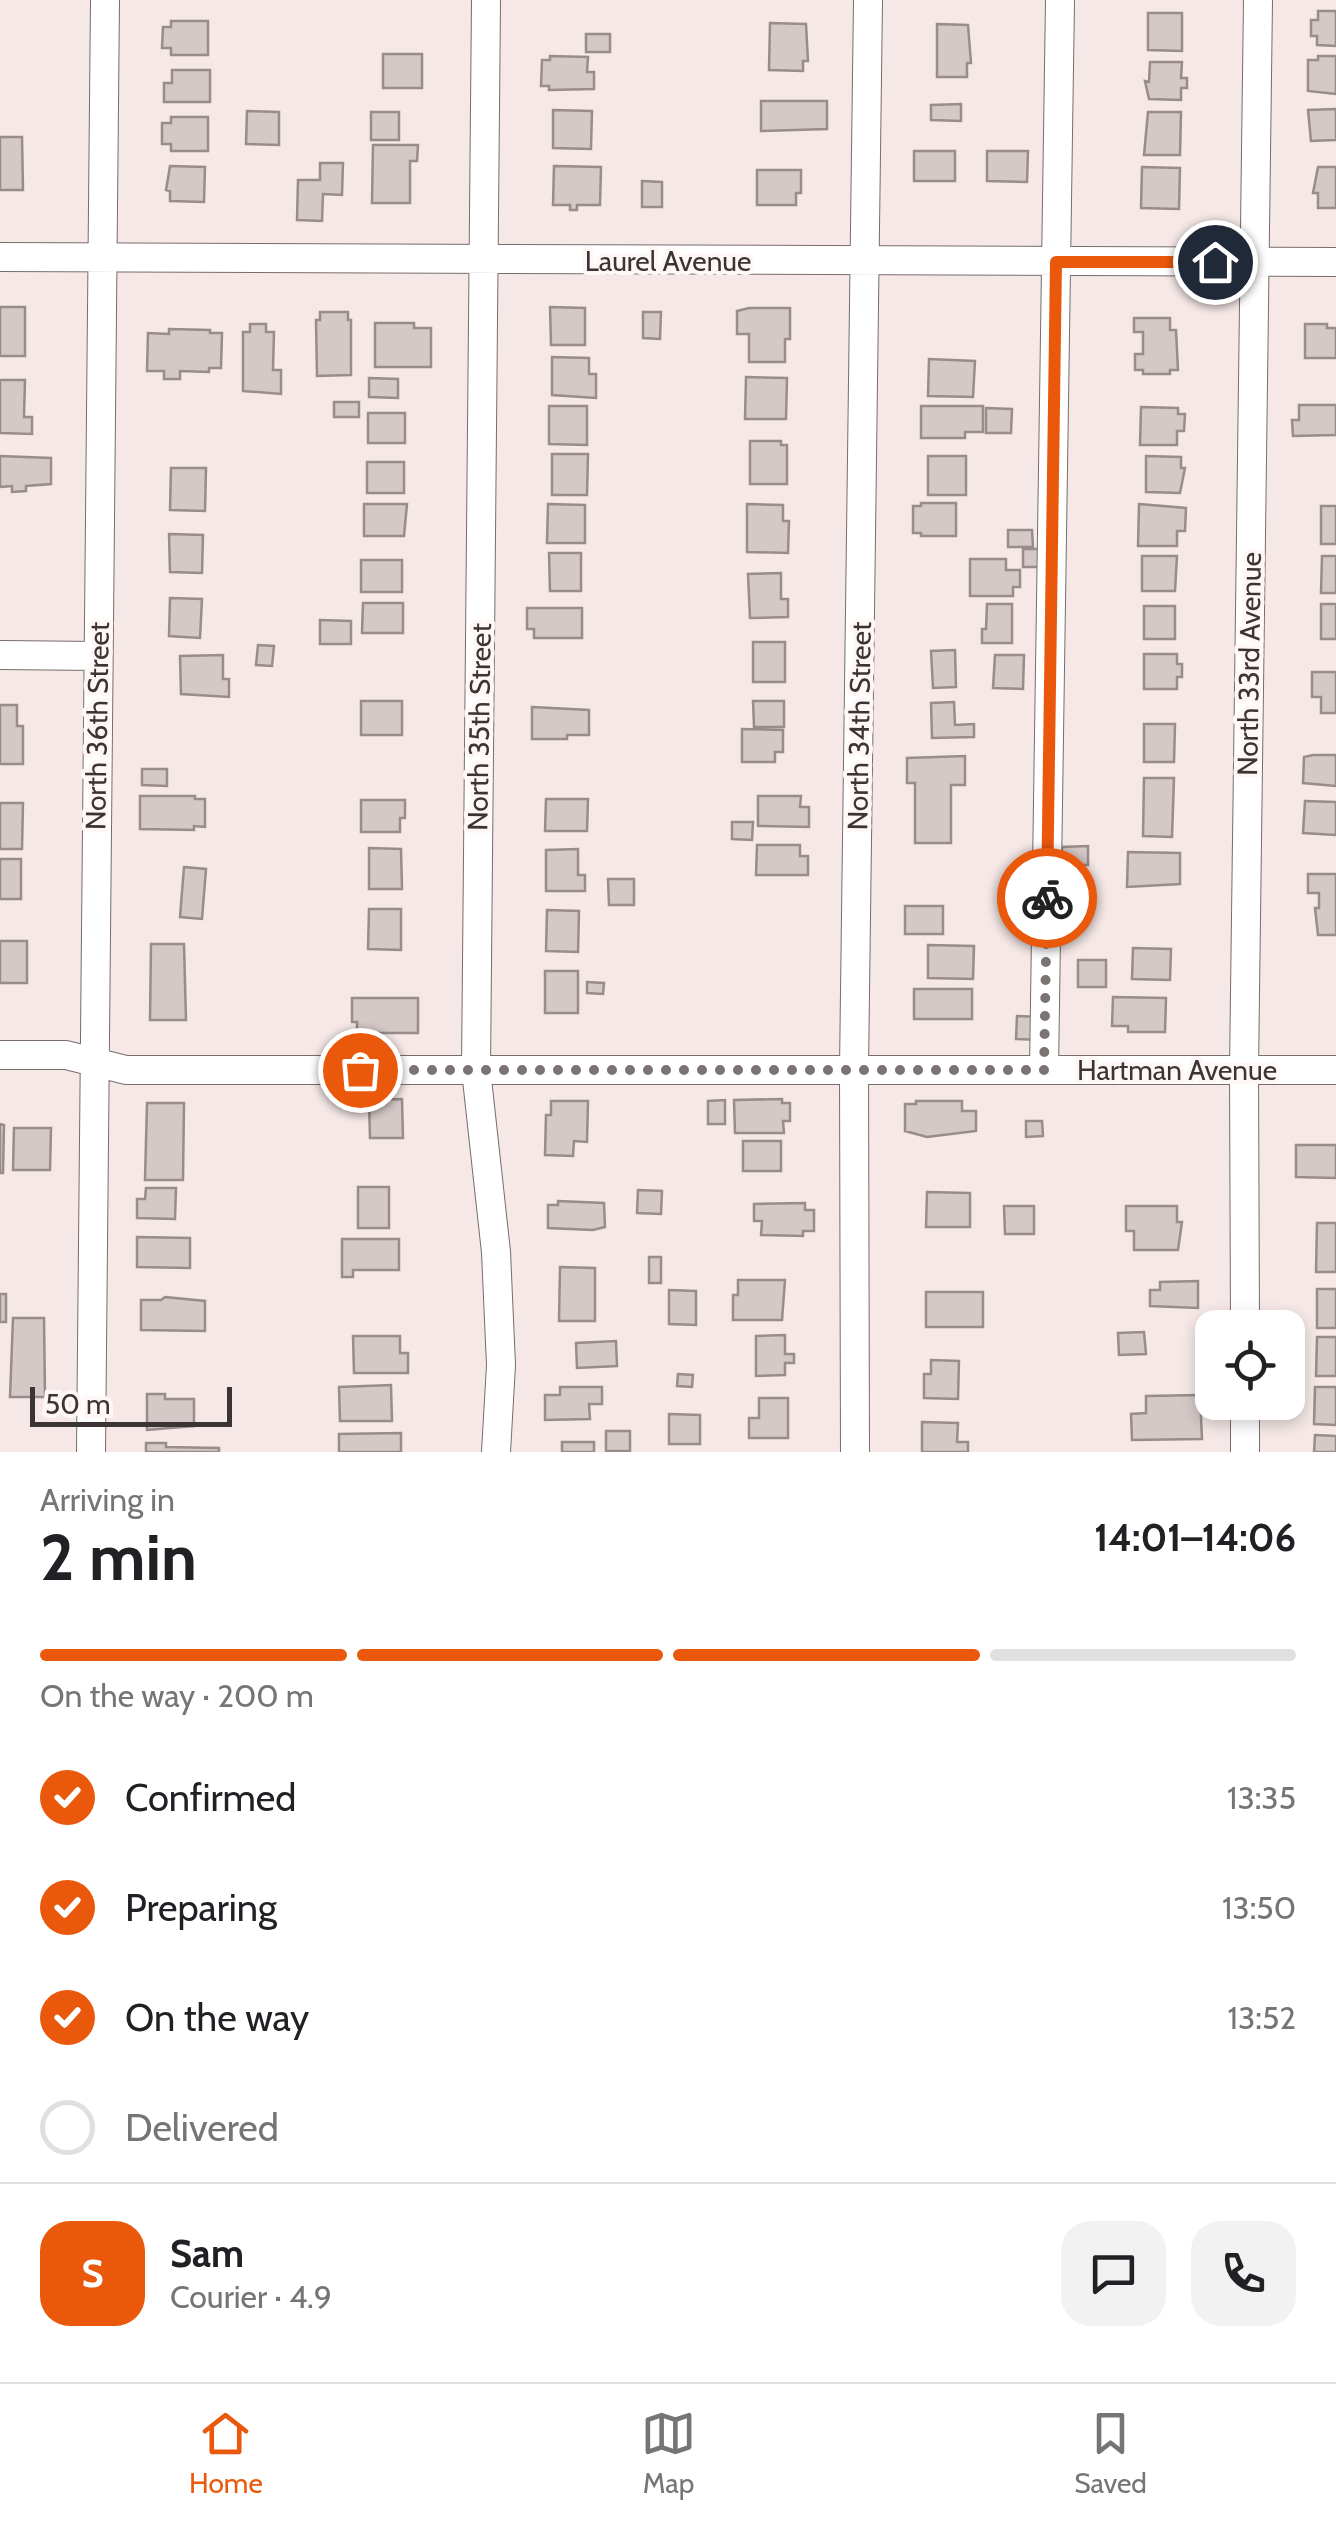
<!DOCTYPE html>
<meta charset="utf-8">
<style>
body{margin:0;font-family:Cabin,sans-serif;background:#f2f2f2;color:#202124;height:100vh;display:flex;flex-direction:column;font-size:38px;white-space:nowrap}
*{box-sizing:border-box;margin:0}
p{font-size:32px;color:#757577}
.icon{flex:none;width:55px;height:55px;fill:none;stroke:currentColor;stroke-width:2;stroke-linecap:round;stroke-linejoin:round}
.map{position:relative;height:1452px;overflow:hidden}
.panel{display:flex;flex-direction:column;background:#fff;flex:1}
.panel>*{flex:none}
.tools{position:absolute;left:1195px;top:1310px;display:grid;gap:20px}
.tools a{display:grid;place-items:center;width:110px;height:110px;border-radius:20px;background:#fff;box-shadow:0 5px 15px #0003;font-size:50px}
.scale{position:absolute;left:30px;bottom:25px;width:202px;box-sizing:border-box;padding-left:10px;border:5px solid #3a3534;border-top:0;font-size:28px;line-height:35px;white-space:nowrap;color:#3a3534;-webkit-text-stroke:8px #fff7f6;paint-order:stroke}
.pin{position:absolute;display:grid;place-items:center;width:85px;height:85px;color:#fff;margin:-42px;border:5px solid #fff;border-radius:50%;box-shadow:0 2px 10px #0007}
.courier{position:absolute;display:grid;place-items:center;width:100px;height:100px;margin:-50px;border:8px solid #ea580c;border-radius:50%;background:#fff;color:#222;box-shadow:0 2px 12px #0007}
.summary em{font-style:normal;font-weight:800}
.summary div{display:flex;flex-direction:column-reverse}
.summary{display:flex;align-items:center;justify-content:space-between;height:170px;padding:0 40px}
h1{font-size:65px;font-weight:800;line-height:75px}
.bar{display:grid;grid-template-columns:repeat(4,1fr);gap:15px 10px;align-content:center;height:120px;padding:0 40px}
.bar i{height:12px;border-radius:8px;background:#e0e0e0}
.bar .selected{background:#ea580c}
.bar p{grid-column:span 4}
.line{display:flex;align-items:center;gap:25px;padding:0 40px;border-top:2px solid #e0e0e0}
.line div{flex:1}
.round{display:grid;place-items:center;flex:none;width:105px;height:105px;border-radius:30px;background:#f2f2f2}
ol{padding:0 40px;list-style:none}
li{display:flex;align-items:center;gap:30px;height:110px}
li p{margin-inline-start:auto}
li .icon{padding:10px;border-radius:50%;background:#ea580c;color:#fff;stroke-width:4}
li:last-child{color:#757577}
li i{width:55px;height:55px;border:5px solid #e0e0e0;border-radius:50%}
.menu{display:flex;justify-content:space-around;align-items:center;height:140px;border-top:2px solid #e0e0e0;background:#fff;font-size:28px;color:#757577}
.menu a{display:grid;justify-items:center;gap:5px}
.menu .selected{color:#ea580c}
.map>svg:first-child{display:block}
.building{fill:#d5c9c7;stroke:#988d8b;stroke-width:2.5}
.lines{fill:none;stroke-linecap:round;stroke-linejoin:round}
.minor-casing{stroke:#786d6b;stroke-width:30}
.minor{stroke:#fff;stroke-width:28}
.done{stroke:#7b7473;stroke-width:10;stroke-dasharray:0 18}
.route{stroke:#ea580c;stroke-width:12}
.labels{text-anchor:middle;stroke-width:8;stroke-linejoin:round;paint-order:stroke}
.street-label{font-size:28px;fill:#3a3534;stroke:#fff7f6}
</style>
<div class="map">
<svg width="1336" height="1452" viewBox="0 0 1336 1452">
<rect width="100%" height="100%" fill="#f5e8e7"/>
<path class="building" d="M1318,11H1336V46L1317,45V36H1311V20H1318Z
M1148,13H1182V51L1148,50Z
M171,21H208V55H171V48H162L163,27H171Z
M770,23L806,24L808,61H803V71L769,70Z
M937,24L968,25L971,63H967V77H937Z
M586,34H610V52H586Z
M383,54H422V88H383Z
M550,56L588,57L587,72H594V89L549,90V86H541L542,60H550Z
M1318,56H1336V94L1308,91V60H1318Z
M1150,62H1182L1181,78H1187V88H1181V100L1149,99L1145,81L1149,82Z
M172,70H210V102H164V83H172Z
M761,101H827V129L761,131Z
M961,104V121L931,120V105Z
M1336,109V140L1311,141L1308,110Z
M553,110L592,111L591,149L553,148Z
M247,111L279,112V145L246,144Z
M371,112H399V140H371Z
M1148,112H1181L1180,155H1144Z
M171,117H208V151H171V144H162V123H171Z
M0,137H22L23,190H0Z
M373,145H418L417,161H410V203H372Z
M914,151H955V181H914Z
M987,151H1028L1027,182L987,181Z
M320,163H343L342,195L323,194L322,221L297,220L298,180H320Z
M170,166L205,167L204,202L170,201V191L166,190Z
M554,166L601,167L600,205H577V210H570V205H553Z
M1142,167L1180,168L1179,209L1141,208Z
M1318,167H1336V208H1318V193H1313Z
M757,170H801V193H796V205H757Z
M642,181L662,182V207H642Z
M0,307H25V356H0Z
M550,307L585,308V345H551Z
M749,308H790V339H785V362H749V334H737V311Z
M320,312H348V320H351V375L317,376L316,320H320Z
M643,312H661L660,339L643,338Z
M1134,318H1170V330H1176L1178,370H1170V374H1143V370H1135V354H1143V332H1134Z
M375,323H414V328H431V367H375Z
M250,324H266V332H274L273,370H281V394L243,391V332H250Z
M1305,324H1327V328H1336V358H1305Z
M169,329L210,330V333H222L221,368H209V372L180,371V379H164V371H147L148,333L169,334Z
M552,357L589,358V374H596V398L552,395Z
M929,359L975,361L973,397L928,396Z
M746,377L787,378L786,419H745Z
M369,378L398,379V398L369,397Z
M0,380H25L24,417H32V434L0,433Z
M334,402H359V417H334Z
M1299,405H1336V435L1293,436L1292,420H1299Z
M549,406H587V445L549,444Z
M921,406H983V432H965V438H921Z
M1141,407L1178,408V414H1185L1184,431H1177V445H1140Z
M986,408L1012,409L1011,433H986Z
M368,413H405V443H368Z
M750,441H781V445H787V484H750Z
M552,454H588L587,495H552Z
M0,456L51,458V484L26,486V491L12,492V486L0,487Z
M928,456H966V495H928Z
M1146,456L1181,457V468H1185L1180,493L1146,492Z
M367,462H404V493H367Z
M171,468H206L205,511L170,510Z
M921,503H956V536H921V533H913V506H921Z
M364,504H407L404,536H364Z
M548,504L585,505V543H547Z
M747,504L783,505V521H789L788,553L747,552Z
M1139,504L1186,508L1185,531H1177V546H1138Z
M1321,506H1336V544H1321Z
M1008,530H1032L1033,547H1008Z
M169,534L203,535L202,573L170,572Z
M1023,549H1044V567H1023Z
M549,553H581V591H550Z
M1142,556H1177L1175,591H1142Z
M1322,556H1336V593H1321Z
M970,559H1006V570H1020V587H1013V596H970Z
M361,560H402V592H361Z
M781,573V599H788V617L750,618L748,574Z
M170,598L202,599L200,638L169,636Z
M363,603H403V633H362Z
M987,604H1012V643H982V629H986Z
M1321,604H1336V639H1321Z
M1144,606H1175V639H1144Z
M527,608H582V638H534V629H527Z
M320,620L351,621V644H320Z
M753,642H785V682H753Z
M258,645L274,646L272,666L256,665Z
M955,650L956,687L933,688L931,651Z
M1144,654H1177V664H1182V677H1177V689H1144Z
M223,655V679H229V697L181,694L180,656Z
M995,655H1024L1023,689L993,688Z
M1312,672H1336V713H1321V697H1312Z
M361,701H402V735H361Z
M753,701H784V727H754Z
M954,702L955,725L974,724V737L932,738L931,703Z
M0,705H17V726H23V764H0Z
M532,707L589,710V735H567V739H532Z
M1144,724H1175L1174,762H1144Z
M742,729L783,730V752H775V762H742Z
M1313,755H1336V786L1303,783L1304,757Z
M965,756V785H951V843H915V783H907V758Z
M142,769H167V786L142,785Z
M1144,778H1174L1172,837L1143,836Z
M140,796H195V799H205V827L194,826V830L140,829Z
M758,796H801L800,807H809V827L758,826Z
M546,799H588L587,831H545Z
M361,800H405V818H400V832H361Z
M1305,801L1336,802V835L1303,833Z
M0,803H23L22,849H0Z
M732,822H753L752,840L732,839Z
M757,845H800V856H808V875H756Z
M1088,846V865H1062V847Z
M369,848L401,849L402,889H369Z
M578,849V875H585V891H546V850Z
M1128,852L1180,853V884L1127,887Z
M0,859H21V899H0Z
M184,867L206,869L202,919L180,917Z
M1308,874H1336V935H1318L1315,908H1319V893H1308Z
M608,879H634V905H609Z
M905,906H943V934H905Z
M369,909H401V950L368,949Z
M547,910L579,911L578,952L546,951Z
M0,941H27V983H0Z
M151,944H184L186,1020H150Z
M928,945L974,946L973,979L928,978Z
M1133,948L1171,949L1170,980L1132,979Z
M1078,960H1106V987H1078Z
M545,971H578V1013H545Z
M587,982L604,983L603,994L587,993Z
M914,989H972V1019H914Z
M1113,997L1166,998L1165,1032H1128V1026H1112Z
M352,998H418V1033H357V1022H352Z
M1017,1016L1040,1017V1040L1016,1039Z
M402,1099L403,1138H370L369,1100Z
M782,1099V1103H790V1121H783L784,1133H735L734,1100Z
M725,1100V1124H708V1101Z
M551,1101H588L587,1142L574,1141L573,1156L545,1155L546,1115H551Z
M916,1101H962V1111H976V1131L927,1137L905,1131V1104H916Z
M147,1103H184L183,1180H145Z
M1026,1121H1042L1043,1136L1026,1137Z
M0,1124L4,1125L3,1173H0Z
M14,1128H51L50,1170H13Z
M743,1141H781V1171H743Z
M1296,1145H1336V1178L1296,1177Z
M358,1187H389V1228H358Z
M146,1188H176L175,1219L137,1218V1199H145Z
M638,1190L662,1191L661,1214L637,1213Z
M927,1192L970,1193V1227H926Z
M558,1201L604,1203L605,1227L593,1230L548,1228V1205H558Z
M805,1203V1210H814V1231H803V1236L761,1235L762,1221H754V1204Z
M1004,1206H1034V1234H1005Z
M1126,1206H1177V1222H1182L1178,1250H1134V1231H1126Z
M1317,1223H1336V1272H1316Z
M137,1237L190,1238V1268L137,1267Z
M342,1239H399V1270H353V1277H342Z
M649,1257H661V1283H649Z
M560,1267L595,1268V1321H559Z
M738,1280H785L782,1320H733V1295H738Z
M1198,1281V1308L1150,1306V1290H1160V1282Z
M1317,1289H1336V1328H1317Z
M669,1290L696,1291V1325L669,1324Z
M926,1292H983V1327H926Z
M0,1294H6V1322H0Z
M165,1297L205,1301V1331L141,1330V1300H161Z
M13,1318H44L45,1397H10Z
M1144,1332L1146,1354L1119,1355L1118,1333Z
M785,1335V1354H794V1363H785V1375L756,1376V1336Z
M353,1336H400V1353H408V1373H354Z
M1317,1337H1336V1376H1316Z
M616,1341L617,1366L577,1368L576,1343Z
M931,1360L959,1361L958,1399L924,1398V1374H931Z
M678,1374L693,1375L692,1387L677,1386Z
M391,1385L392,1421H340L339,1387Z
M560,1387H602V1404H589L590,1419L545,1420V1395H560Z
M1315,1387H1336V1425L1314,1424Z
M147,1394H165V1399H194V1426L147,1430Z
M1200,1395L1202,1439L1132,1440L1131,1414L1146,1413V1396Z
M759,1398H788V1438H749V1418H759Z
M669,1414L700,1415V1444H669Z
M922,1422L958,1423L957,1442H968V1452H922Z
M606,1431H630V1451H606Z
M401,1433V1452H339V1434Z
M1315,1435L1336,1436V1452H1314Z
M562,1442H594V1452H562Z
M146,1443H166V1447L219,1448V1452H146Z"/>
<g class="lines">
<defs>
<path id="minor" d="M486,0L476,1070L496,1252L501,1365L496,1452
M0,257L1336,262
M0,655L98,656
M0,1055H66L126,1070H1336
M1044,1070L1060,0
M1245,1328L1244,1070L1258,0
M1245,1402V1452
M91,1452L105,0
M855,1452L854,1069L868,0"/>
</defs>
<use href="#minor" class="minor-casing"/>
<use href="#minor" class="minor"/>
</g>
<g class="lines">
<path class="done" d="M360,1070H1044L1047,898"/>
<path class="route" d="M1047,898L1056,262H1215"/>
</g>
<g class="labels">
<g class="street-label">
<text x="668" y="271">Laurel Avenue</text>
<text transform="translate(1249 664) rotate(-89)" y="10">North 33rd Avenue</text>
<text transform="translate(97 726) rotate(-89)" y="10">North 36th Street</text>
<text transform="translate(859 726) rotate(-89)" y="10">North 34th Street</text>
<text transform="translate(479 727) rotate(-89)" y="10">North 35th Street</text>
<text x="1177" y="1080">Hartman Avenue</text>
</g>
</g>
</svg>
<div class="tools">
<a><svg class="icon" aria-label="locate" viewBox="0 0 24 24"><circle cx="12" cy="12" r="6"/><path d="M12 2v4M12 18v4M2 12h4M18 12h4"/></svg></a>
</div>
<div class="scale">50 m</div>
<div class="pin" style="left:360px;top:1070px;background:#ea580c"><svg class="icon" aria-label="bag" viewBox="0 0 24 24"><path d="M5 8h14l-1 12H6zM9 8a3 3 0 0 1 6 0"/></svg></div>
<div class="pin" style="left:1215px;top:262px;background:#1f2937"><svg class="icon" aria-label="home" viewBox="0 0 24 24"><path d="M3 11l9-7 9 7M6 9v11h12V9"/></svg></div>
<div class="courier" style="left:1047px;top:898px"><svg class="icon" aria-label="bike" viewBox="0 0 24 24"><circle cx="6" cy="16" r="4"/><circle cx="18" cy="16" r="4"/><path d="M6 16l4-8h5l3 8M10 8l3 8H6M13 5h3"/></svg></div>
</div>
<section class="panel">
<div class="summary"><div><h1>2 min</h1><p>Arriving in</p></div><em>14:01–14:06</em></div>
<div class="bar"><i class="selected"></i><i class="selected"></i><i class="selected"></i><i></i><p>On the way · 200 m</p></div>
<ol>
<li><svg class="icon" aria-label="check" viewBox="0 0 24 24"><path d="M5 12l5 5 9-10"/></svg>Confirmed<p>13:35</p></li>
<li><svg class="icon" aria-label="check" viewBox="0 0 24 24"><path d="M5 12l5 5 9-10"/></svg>Preparing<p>13:50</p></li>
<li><svg class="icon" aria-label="check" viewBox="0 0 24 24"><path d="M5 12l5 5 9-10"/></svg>On the way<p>13:52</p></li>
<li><i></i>Delivered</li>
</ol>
<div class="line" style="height:180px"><b class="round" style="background:#ea580c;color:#fff">S</b><div><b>Sam</b><p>Courier · 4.9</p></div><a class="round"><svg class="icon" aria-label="chat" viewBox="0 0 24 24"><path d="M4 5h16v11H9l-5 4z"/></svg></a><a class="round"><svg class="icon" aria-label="phone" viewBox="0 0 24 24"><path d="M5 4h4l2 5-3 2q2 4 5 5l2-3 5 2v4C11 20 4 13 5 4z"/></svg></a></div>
</section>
<nav class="menu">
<a class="selected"><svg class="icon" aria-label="home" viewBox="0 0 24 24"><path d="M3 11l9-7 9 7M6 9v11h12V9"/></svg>Home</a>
<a><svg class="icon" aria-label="map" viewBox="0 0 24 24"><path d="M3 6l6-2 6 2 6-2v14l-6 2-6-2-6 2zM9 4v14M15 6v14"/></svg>Map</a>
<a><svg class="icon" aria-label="saved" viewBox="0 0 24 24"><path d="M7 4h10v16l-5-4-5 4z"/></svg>Saved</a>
</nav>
